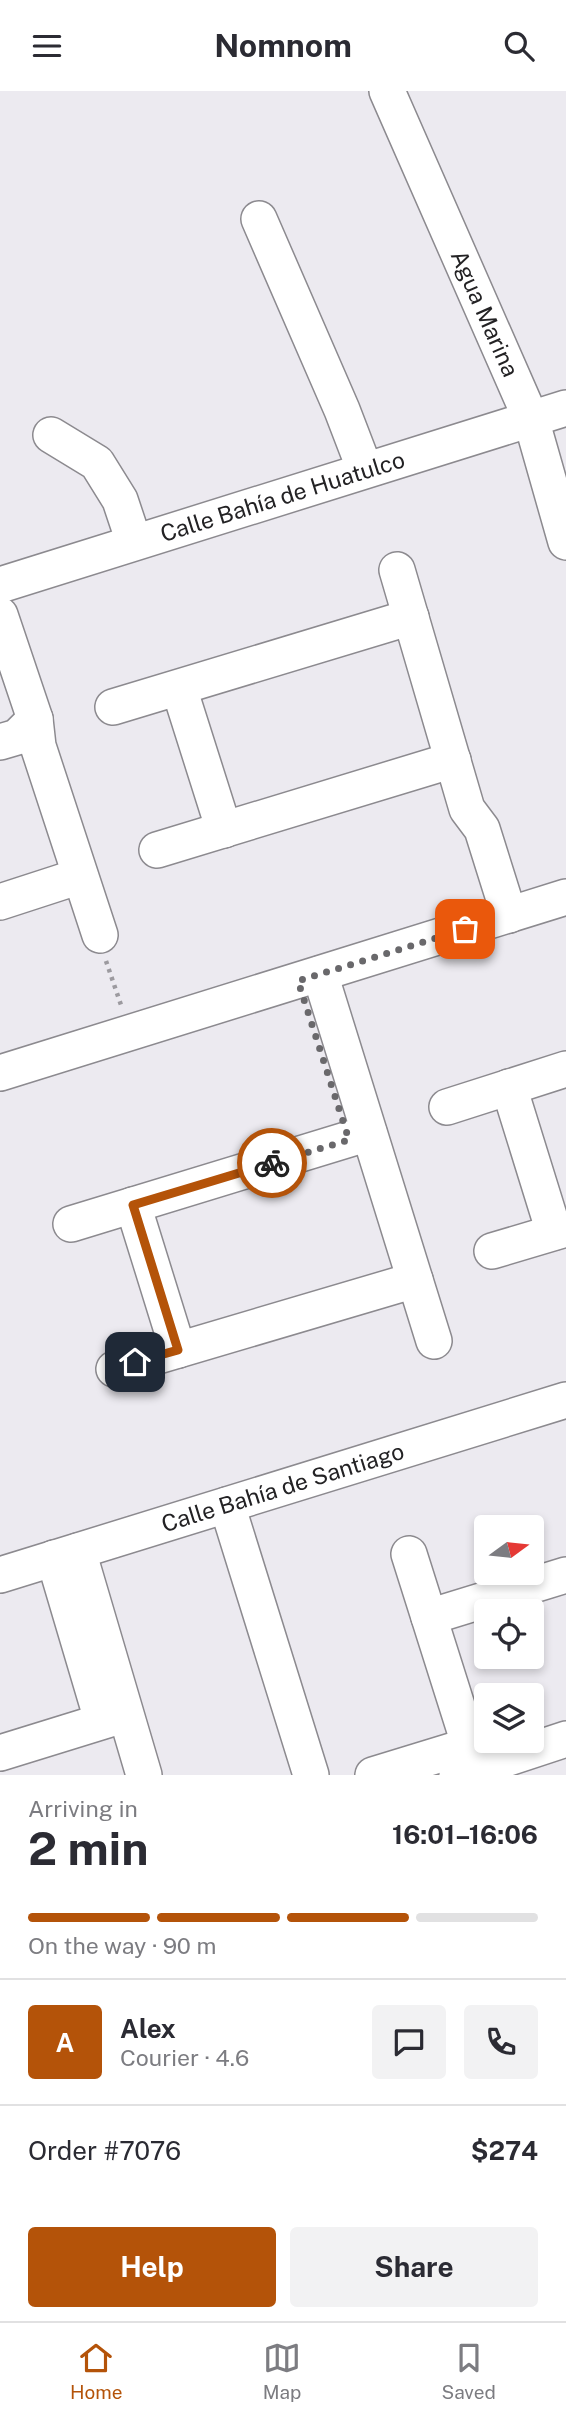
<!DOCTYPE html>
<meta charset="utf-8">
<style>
body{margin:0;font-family:"Public Sans",sans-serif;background:#f2f2f3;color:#2b2b33;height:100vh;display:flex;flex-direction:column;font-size:26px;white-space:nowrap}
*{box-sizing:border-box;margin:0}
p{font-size:23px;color:#7c7c81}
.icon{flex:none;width:38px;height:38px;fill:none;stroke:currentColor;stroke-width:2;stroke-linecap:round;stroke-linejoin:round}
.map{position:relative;height:1684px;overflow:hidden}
.drawer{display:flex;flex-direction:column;background:#fff;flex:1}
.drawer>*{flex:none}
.needle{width:46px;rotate:75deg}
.fabs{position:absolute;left:474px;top:1424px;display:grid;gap:14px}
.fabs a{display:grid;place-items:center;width:70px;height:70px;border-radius:7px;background:#fff;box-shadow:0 4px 10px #0003;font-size:35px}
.pin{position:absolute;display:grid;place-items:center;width:60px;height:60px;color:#fff;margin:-30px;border-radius:14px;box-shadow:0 4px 10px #0006}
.courier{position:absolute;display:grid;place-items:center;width:70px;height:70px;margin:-35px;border:5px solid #b45309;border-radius:50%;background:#fff;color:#222;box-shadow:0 2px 9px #0007}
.head em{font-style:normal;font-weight:700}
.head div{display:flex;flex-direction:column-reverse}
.head{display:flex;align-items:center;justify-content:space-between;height:119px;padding:0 28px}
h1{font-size:46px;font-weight:700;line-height:52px}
.bar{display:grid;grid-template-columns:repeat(4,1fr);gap:10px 7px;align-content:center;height:84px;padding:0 28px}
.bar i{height:9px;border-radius:5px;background:#e1e1e2}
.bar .selected{background:#b45309}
.bar p{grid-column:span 4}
.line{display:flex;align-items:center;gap:18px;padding:0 28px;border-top:2px solid #e1e1e2}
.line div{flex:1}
.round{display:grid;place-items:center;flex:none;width:74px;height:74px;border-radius:7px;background:#f2f2f3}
.action{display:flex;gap:14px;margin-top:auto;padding:14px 28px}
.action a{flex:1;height:80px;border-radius:7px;background:#b45309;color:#fff;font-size:28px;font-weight:700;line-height:80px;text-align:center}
.action a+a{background:#f2f2f3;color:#2b2b33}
header{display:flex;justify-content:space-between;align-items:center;height:91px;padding:0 28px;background:#fff;font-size:32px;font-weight:700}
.tab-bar{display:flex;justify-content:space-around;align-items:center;height:98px;border-top:2px solid #e1e1e2;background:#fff;font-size:19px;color:#7c7c81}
.tab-bar a{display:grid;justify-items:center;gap:4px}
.tab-bar .selected{color:#b45309}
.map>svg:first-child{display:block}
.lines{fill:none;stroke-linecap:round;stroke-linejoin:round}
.minor-casing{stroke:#8c8a8f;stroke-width:38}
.path{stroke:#9c9a9f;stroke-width:4.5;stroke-dasharray:3.5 5;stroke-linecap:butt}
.minor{stroke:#fff;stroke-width:35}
.done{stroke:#69686b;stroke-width:7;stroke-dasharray:0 12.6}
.route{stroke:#b45309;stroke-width:9}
.labels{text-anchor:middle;stroke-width:5;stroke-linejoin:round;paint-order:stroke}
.street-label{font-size:23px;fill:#232224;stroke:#fff}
</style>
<header><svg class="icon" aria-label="menu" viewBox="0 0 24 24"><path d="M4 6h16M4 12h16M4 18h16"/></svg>Nomnom<svg class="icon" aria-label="search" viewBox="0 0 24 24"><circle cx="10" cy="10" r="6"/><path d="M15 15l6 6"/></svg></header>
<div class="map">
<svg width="566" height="1684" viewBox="0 0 566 1684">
<rect width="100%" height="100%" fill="#eceaf0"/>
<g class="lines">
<defs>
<g id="minor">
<path id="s1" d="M387,0L531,328L566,451"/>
<path d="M259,128L342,319L365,379"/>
<path d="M51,344L97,372L120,409L134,451"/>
<path d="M397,479L467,718L482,738L509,824"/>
<path id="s2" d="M0,494L566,317"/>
<path d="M0,524L35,628L38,655L100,844"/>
<path d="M179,597L224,739"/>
<path d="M113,616L411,526"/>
<path d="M0,651L17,646L35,628"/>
<path d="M157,759L453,669"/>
<path d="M0,811L80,785"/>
<path d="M320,883L434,1250"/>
<path d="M0,982L566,806"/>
<path d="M509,996L554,1141"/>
<path d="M447,1016L566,978"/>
<path d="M133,1114L178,1259"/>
<path d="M71,1133L369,1042"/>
<path d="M492,1160L566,1138"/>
<path d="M114,1278L415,1189"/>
<path d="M227,1414L311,1684"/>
<path d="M78,1460L144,1684"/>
<path d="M409,1463L477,1678"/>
<path d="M54,1467L102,1629"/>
<path id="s3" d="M0,1484L566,1309"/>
<path d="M429,1526L566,1484"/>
<path d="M0,1662L123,1624"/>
<path d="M373,1684L471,1654"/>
<path d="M457,1684L566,1648"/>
</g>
</defs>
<use href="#minor" class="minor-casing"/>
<path class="path" d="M106,870L121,914"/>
<use href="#minor" class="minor"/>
</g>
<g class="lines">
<path class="done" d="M272,1072L349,1049L298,890L465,838"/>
<path class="route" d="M135,1271L178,1259L133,1114L272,1072"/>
</g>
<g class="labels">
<g class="street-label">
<text dy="8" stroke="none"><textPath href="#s1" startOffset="243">Agua Marina</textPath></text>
<text dy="8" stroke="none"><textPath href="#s2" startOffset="296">Calle Bahía de Huatulco</textPath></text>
<text dy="8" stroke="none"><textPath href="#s3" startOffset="296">Calle Bahía de Santiago</textPath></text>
</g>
</g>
</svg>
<div class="fabs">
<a><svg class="needle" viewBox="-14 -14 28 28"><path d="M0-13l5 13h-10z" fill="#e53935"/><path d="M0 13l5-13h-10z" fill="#7c7c81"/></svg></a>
<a><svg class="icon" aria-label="locate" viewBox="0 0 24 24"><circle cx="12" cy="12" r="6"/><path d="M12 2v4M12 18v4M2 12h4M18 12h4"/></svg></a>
<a><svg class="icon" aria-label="layers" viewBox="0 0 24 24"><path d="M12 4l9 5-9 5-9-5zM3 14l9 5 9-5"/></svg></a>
</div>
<div class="pin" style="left:465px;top:838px;background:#ea580c"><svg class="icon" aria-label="bag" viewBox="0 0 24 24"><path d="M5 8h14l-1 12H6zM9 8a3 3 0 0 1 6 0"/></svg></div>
<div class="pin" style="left:135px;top:1271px;background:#1f2937"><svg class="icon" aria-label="home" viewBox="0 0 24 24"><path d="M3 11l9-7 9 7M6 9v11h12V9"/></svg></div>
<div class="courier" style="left:272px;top:1072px"><svg class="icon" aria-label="bike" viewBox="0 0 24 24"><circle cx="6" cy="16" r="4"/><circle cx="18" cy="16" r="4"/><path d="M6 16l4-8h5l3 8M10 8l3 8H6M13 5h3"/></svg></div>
</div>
<section class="drawer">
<div class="head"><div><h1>2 min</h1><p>Arriving in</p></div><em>16:01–16:06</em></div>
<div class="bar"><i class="selected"></i><i class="selected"></i><i class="selected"></i><i></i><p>On the way · 90 m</p></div>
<div class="line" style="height:126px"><b class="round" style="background:#b45309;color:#fff">A</b><div><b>Alex</b><p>Courier · 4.6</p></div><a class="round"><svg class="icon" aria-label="chat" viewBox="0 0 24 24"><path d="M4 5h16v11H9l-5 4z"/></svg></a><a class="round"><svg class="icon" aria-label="phone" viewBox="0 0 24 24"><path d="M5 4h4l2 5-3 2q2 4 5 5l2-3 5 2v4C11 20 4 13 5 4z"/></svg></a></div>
<div class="line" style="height:91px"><div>Order #7076</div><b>$274</b></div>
<div class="action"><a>Help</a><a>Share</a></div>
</section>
<nav class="tab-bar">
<a class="selected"><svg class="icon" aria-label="home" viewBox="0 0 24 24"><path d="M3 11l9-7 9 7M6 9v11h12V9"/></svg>Home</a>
<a><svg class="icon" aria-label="map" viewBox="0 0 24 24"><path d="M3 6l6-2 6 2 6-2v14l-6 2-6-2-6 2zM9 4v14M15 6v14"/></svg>Map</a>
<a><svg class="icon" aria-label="saved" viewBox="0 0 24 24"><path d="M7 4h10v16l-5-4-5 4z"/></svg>Saved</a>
</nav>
